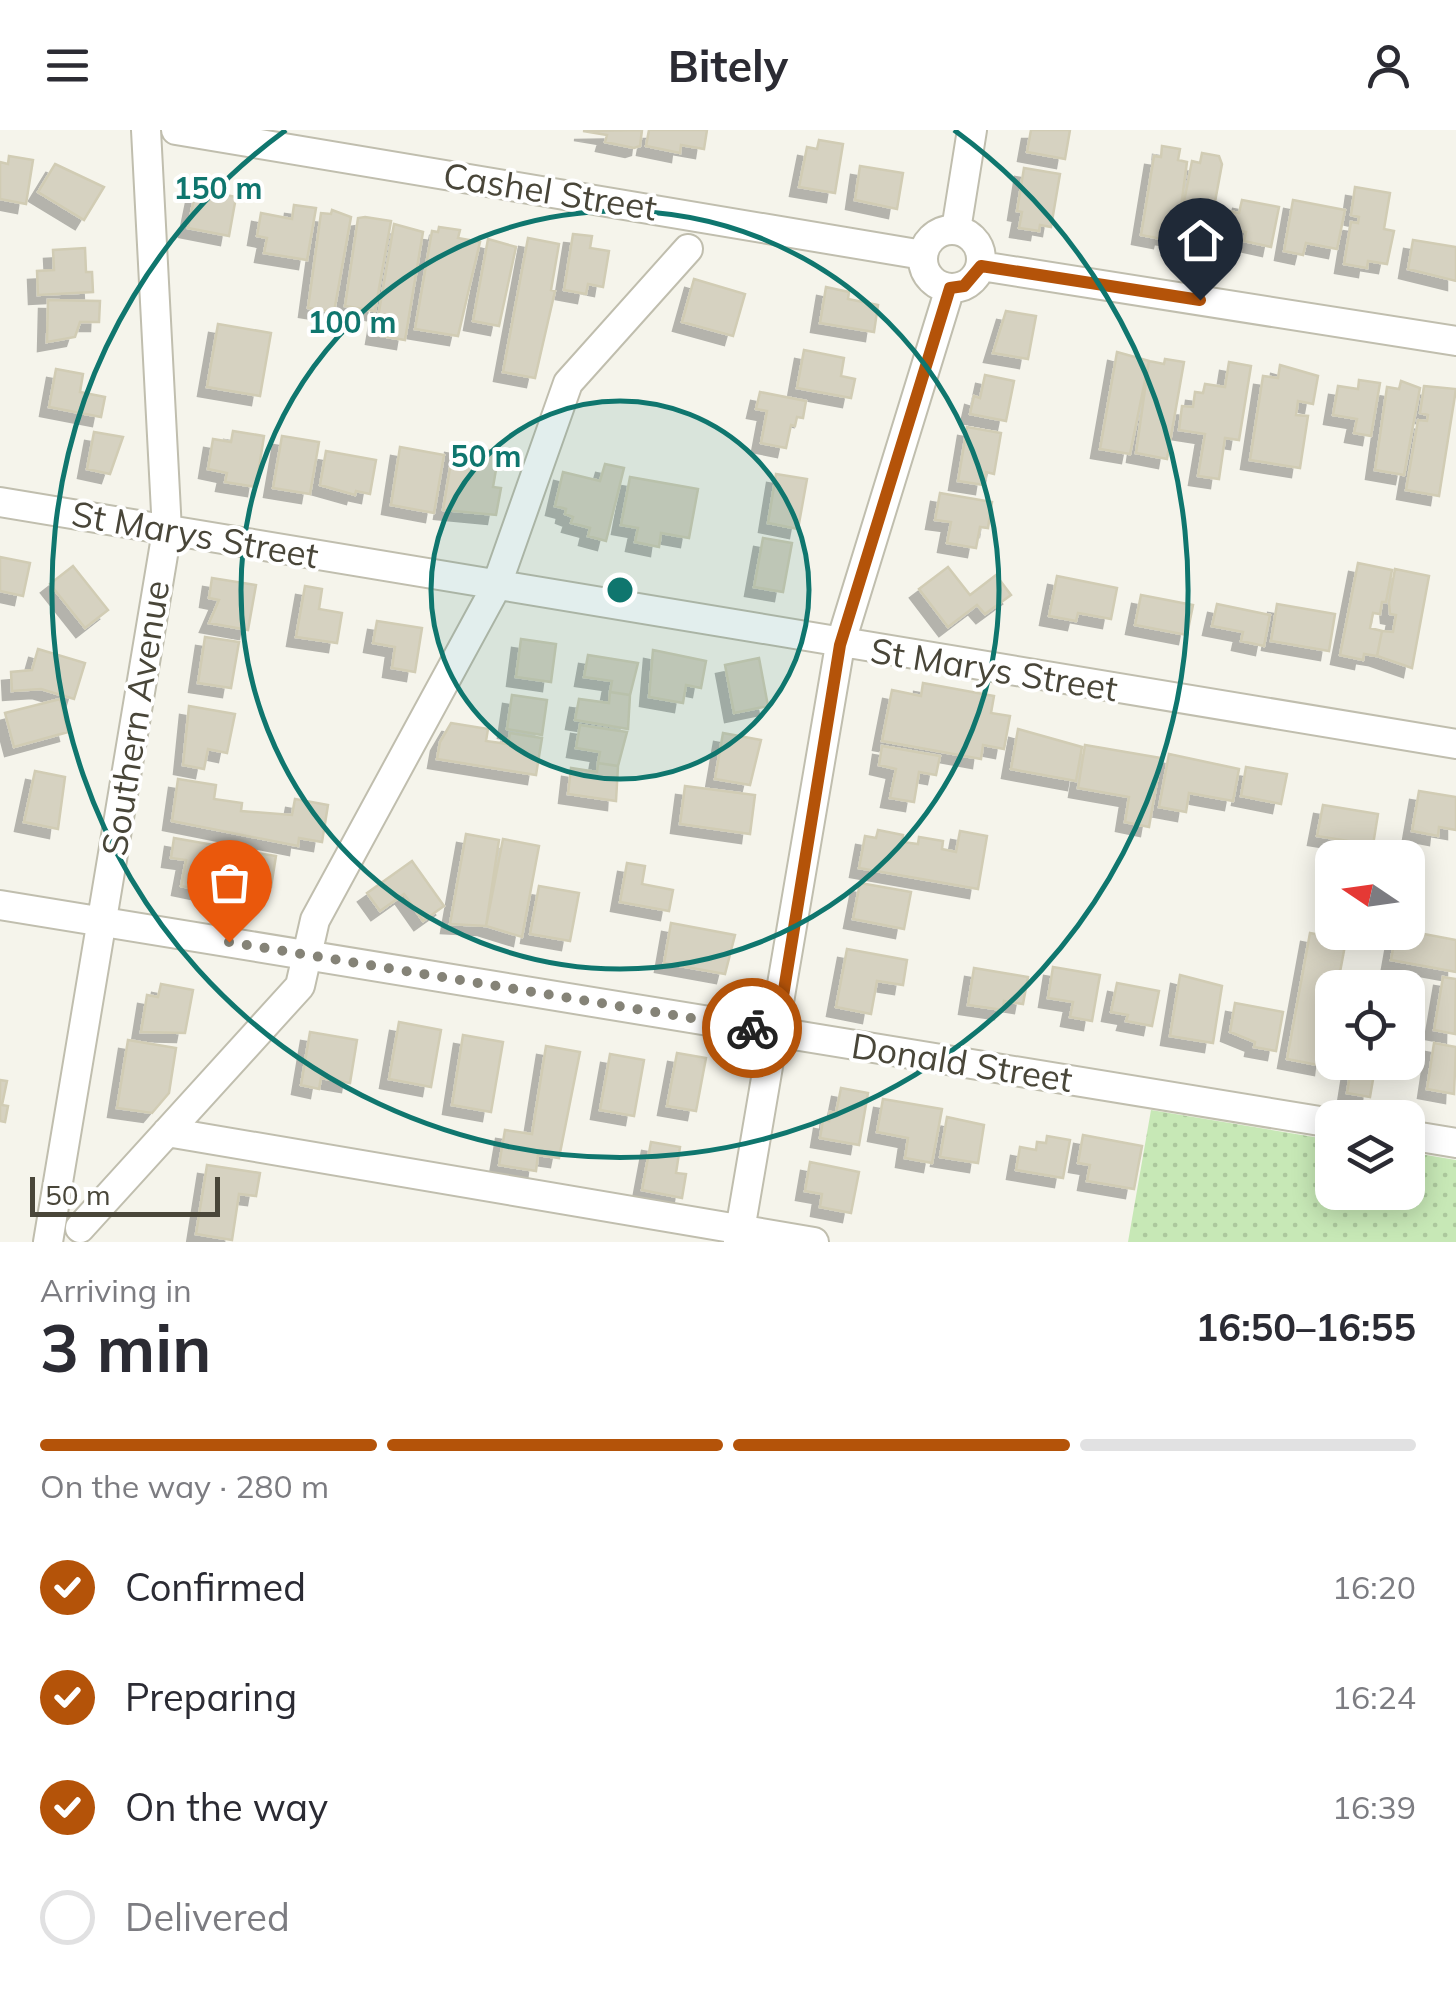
<!DOCTYPE html>
<meta charset="utf-8">
<style>
body{margin:0;font-family:Mulish,sans-serif;background:#f2f2f3;color:#2b2b33;height:100vh;display:flex;flex-direction:column;font-size:38px;white-space:nowrap}
*{box-sizing:border-box;margin:0}
p{font-size:32px;color:#7c7c81}
.icon{flex:none;width:55px;height:55px;fill:none;stroke:currentColor;stroke-width:2;stroke-linecap:round;stroke-linejoin:round}
.map{position:relative;height:1112px;overflow:hidden}
.side{display:flex;flex-direction:column;background:#fff;flex:1}
.side>*{flex:none}
.needle{width:65px;rotate:283deg}
.buttons{position:absolute;left:1315px;top:710px;display:grid;gap:20px}
.buttons a{display:grid;place-items:center;width:110px;height:110px;border-radius:20px;background:#fff;box-shadow:0 5px 25px #0003;font-size:50px}
.scale{position:absolute;left:30px;bottom:25px;width:190px;box-sizing:border-box;padding-left:10px;border:5px solid #494639;border-top:0;font-size:28px;line-height:35px;white-space:nowrap;color:#494639;-webkit-text-stroke:8px #fff;paint-order:stroke}
.pin{position:absolute;display:grid;place-items:center;width:85px;height:85px;color:#fff;margin:-102px -42px;border-radius:50% 50% 50% 0;rotate:-45deg;box-shadow:0 0 10px #0007}
.pin .icon{rotate:45deg}
.courier{position:absolute;display:grid;place-items:center;width:100px;height:100px;margin:-50px;border:8px solid #b45309;border-radius:50%;background:#fff;color:#222;box-shadow:0 2px 12px #0007}
.summary em{font-style:normal;font-weight:700}
.summary div{display:flex;flex-direction:column-reverse}
.summary{display:flex;align-items:center;justify-content:space-between;height:170px;padding:0 40px}
h1{font-size:65px;font-weight:700;line-height:75px}
.bar{display:grid;grid-template-columns:repeat(4,1fr);gap:15px 10px;align-content:center;height:120px;padding:0 40px}
.bar i{height:12px;border-radius:8px;background:#e1e1e2}
.bar .selected{background:#b45309}
.bar p{grid-column:span 4}
ol{padding:0 40px;list-style:none}
li{display:flex;align-items:center;gap:30px;height:110px}
li p{margin-inline-start:auto}
li .icon{padding:10px;border-radius:50%;background:#b45309;color:#fff;stroke-width:4}
li:last-child{color:#7c7c81}
li i{width:55px;height:55px;border:5px solid #e1e1e2;border-radius:50%}
header{display:flex;justify-content:space-between;align-items:center;height:130px;padding:0 40px;background:#fff;font-size:45px;font-weight:700}
.map>svg:first-child{display:block}
.grass{fill:url(#grass-dots)}
.building{fill:#d6d2c1;stroke:#d1ccb4;stroke-width:2.5;filter:url(#shadow)}
.lines{fill:none;stroke-linecap:round;stroke-linejoin:round}
.minor-casing{stroke:#c0beae;stroke-width:32}
.minor{stroke:#fff;stroke-width:28}
.done{stroke:#858377;stroke-width:10;stroke-dasharray:0 18}
.route{stroke:#b45309;stroke-width:12}
.ring{fill:none;stroke:#0f766e;stroke-width:5}
.labels{text-anchor:middle;stroke-width:8;stroke-linejoin:round;paint-order:stroke}
.street-label{font-size:35px;fill:#494639;stroke:#fff}
.centre{fill:#0f766e;stroke:#fff;stroke-width:5}
.ring-label{font-size:30px;text-anchor:middle;font-weight:bold;fill:#0f766e;stroke:#fff;stroke-width:8;stroke-linejoin:round;paint-order:stroke}
</style>
<header><svg class="icon" aria-label="menu" viewBox="0 0 24 24"><path d="M4 6h16M4 12h16M4 18h16"/></svg>Bitely<svg class="icon" aria-label="person" viewBox="0 0 24 24"><circle cx="12" cy="8" r="4"/><path d="M4 21q1-7 8-7t8 7"/></svg></header>
<div class="map">
<svg width="1456" height="1112" viewBox="0 0 1456 1112">
<defs>
<pattern id="grass-dots" width="8" height="8" patternUnits="userSpaceOnUse" patternTransform="scale(2.5)"><rect width="8" height="8" fill="#c7e8b6"/><path d="M2 2h.1M6 6h.1" fill="none" stroke="#acc89d" stroke-width="1.8" stroke-linecap="round"/></pattern>
<filter id="shadow"><feDropShadow dx="-9" dy="9" stdDeviation="0" flood-color="#0004"/></filter>
</defs>
<rect width="100%" height="100%" fill="#f5f4eb"/>
<path class="grass" d="M1151,980L1332,1010V1062H1408V1022L1456,1030V1112H1128Z"/>
<path class="building" d="M642,0L640,16L634,18L605,12L607,5L583,1Z
M649,0H707L704,19L681,15L680,23L646,16Z
M1031,0H1070L1065,29L1027,22Z
M819,10L843,14L835,63L799,57L807,17L817,19Z
M1162,16L1180,19L1178,30L1187,32L1177,107L1163,105L1162,109L1141,105L1154,26L1161,27Z
M1202,23L1219,26L1222,34L1207,115L1177,107L1192,31L1200,33Z
M9,26L33,30L26,74L0,69V32L8,34Z
M55,34L104,57L84,90L38,62Z
M860,36L903,43L897,79L855,70Z
M1024,38L1060,44L1051,97L1040,95L1039,101L1019,98L1022,82L1017,81Z
M1355,57L1390,63L1384,99L1394,101L1387,134L1368,131L1367,138L1344,134L1351,92L1358,93L1359,87L1351,85Z
M196,59L236,67L229,106L188,98Z
M1242,70L1279,77L1271,117L1244,111L1246,102L1225,98L1228,81L1239,83Z
M1293,70L1345,80L1337,119L1306,113L1303,125L1284,121Z
M294,75L316,78L307,130L264,123L267,108L257,106L261,83L292,89Z
M332,80L351,87L334,182L308,178L321,83L331,84Z
M365,87L391,91L375,181L345,176L358,88Z
M394,94L423,102L405,210L375,205Z
M439,97L460,100L458,108L480,112L458,206L415,199L432,101L438,102Z
M573,104L592,106L590,118L609,121L603,157L588,154L586,164L564,160Z
M528,108L559,114L551,160L555,161L535,248L503,242Z
M488,109L516,117L499,196L473,191Z
M1413,110L1456,117V151L1408,139Z
M85,118L86,142H92L93,162L38,165L37,141L54,140L53,120Z
M694,149L745,164L733,206L682,192Z
M826,157L849,162L848,169L878,175L874,202L820,193Z
M48,170L100,171L99,192H80L75,207L47,212Z
M1006,181L1036,186L1028,229L993,223Z
M218,194L271,203L260,266L207,257Z
M804,220L844,228L841,246L855,249L851,268L797,258Z
M1117,222L1149,231L1130,324L1100,319Z
M1165,229L1184,232L1167,329L1136,323L1149,231L1164,234Z
M1229,232L1251,236L1239,310L1225,308L1219,349L1198,346L1205,304L1179,300L1182,276L1193,277L1195,262L1203,263L1205,254L1225,257Z
M1280,235L1318,246L1313,274L1298,271L1296,285L1308,286L1300,338L1250,330L1263,246L1278,248Z
M56,239L83,244L80,262L105,267L101,287L49,277Z
M985,245L1014,251L1006,291L970,284L974,266L980,268Z
M1359,250L1380,253L1371,306L1354,303L1357,289L1333,285L1338,256L1358,259Z
M1401,251L1420,258L1404,345L1375,340L1387,257L1399,259Z
M1424,256L1456,259L1439,366L1406,360L1418,290L1427,291L1428,285L1420,283Z
M760,262L806,271L803,288L797,287L795,296L791,295L786,318L761,313L767,281L756,279Z
M967,297L1001,303L994,344L986,342L984,355L958,351Z
M233,301L264,306L256,357L225,352L227,343L208,339L213,309L231,312Z
M94,302L123,307L110,344L87,339Z
M282,306L319,312L310,364L273,358Z
M454,314L499,322L493,357L501,358L496,385L443,380Z
M400,317L444,325L434,383L391,375Z
M326,321L376,330L370,364L356,361L355,365L320,355Z
M605,334L624,338L606,411L588,406L590,398L571,393L573,387L565,384L566,379L555,376L563,342L600,351Z
M776,344L807,349L798,399L768,393Z
M630,347L698,359L689,408L661,403L659,417L635,412L638,398L621,395Z
M940,363L992,372L988,398L980,397L976,418L947,413L951,392L935,390Z
M763,408L792,413L783,462L754,457Z
M0,427L30,433L23,466L0,461Z
M1358,433L1392,440L1386,472H1382L1380,484L1373,483L1370,498L1382,501L1377,526L1364,524L1363,530L1340,525Z
M73,436L108,480L85,498L50,454Z
M948,437L970,465L996,445L1011,465L985,484L977,475L948,497L919,459Z
M1395,439L1429,446L1412,538L1377,526L1382,501L1393,502L1396,485L1390,484L1389,472Z
M1057,446L1117,458L1111,489L1078,483L1076,491L1049,486Z
M212,448L256,455L248,500L209,493L219,470L209,468Z
M305,456L322,459L319,479L342,483L337,513L296,507Z
M1141,465L1193,475L1187,505L1135,495Z
M1217,474L1270,485L1264,516L1241,511L1243,502L1212,496Z
M1277,474L1335,484L1329,521L1271,511Z
M377,491L422,498L415,542L392,538L395,517L373,513Z
M205,507L239,512L231,558L198,553Z
M521,509L556,514L551,552L516,547Z
M38,519L85,533L74,569L41,559L12,561L11,542L32,540Z
M653,520L706,531L701,558L686,555L683,573L649,567Z
M588,525L638,533L630,565L610,562L612,551L584,547Z
M759,528L768,576L734,583L725,535Z
M923,553L994,566L991,583L1010,586L1004,619L983,615L981,629L882,611L892,560L921,566Z
M610,562L630,565L628,599L575,590L579,569L609,573Z
M512,565L547,570L542,605L507,599Z
M60,569L68,602L14,617L5,583Z
M189,576L235,584L227,623L208,619L204,639L183,635Z
M451,593L488,599L486,611L508,614L510,603L542,608L536,645L437,629L440,612Z
M580,595L627,602L618,636L598,633L600,622L576,618Z
M1018,599L1082,617L1076,651L1011,639Z
M723,603L761,610L750,655L715,649Z
M1085,615L1161,628L1149,697L1125,692L1129,667L1078,658Z
M882,616L940,626L936,645L919,642L914,672L890,668L896,639L879,635Z
M1169,624L1239,639L1233,671L1189,663L1186,682L1159,677Z
M598,633L618,636L616,671L568,664L571,638L597,642Z
M1246,637L1287,644L1281,674L1241,666Z
M35,641L65,647L58,699L24,692Z
M178,649L216,655L214,669L242,673L241,681L292,685L295,669L328,675L322,712L299,708L298,716L172,691Z
M685,656L755,665L750,704L680,694Z
M1419,661L1456,667V700L1439,697L1438,706L1412,701Z
M1323,675L1378,684L1373,715L1317,706Z
M878,700L903,705L902,712L918,714L919,707L943,711L942,719L956,722L960,701L987,706L978,759L859,738L865,706L876,708Z
M466,704L499,710L486,796L450,794Z
M174,708L214,715L205,761L181,756L186,730L171,728Z
M503,709L539,716L522,807L486,796Z
M232,719L276,726L271,757L260,755L254,784L222,778Z
M412,731L444,776L423,791L404,764L380,781L367,763Z
M627,733L645,736L642,754L673,760L669,781L620,772Z
M860,753L911,762L904,799L853,789Z
M539,756L579,763L570,811L530,804Z
M671,793L735,805L725,844L664,833Z
M1408,801L1456,810V842L1391,830L1396,802Z
M1310,803L1346,810L1337,858H1332L1323,936L1287,929Z
M847,819L907,830L903,855L877,851L871,884L836,877Z
M1053,837L1100,845L1092,891L1070,887L1073,872L1048,868Z
M974,838L1028,847L1023,874L1004,871L1003,880L968,875Z
M1180,845L1222,856L1213,913L1170,906Z
M1443,847L1456,849L1455,904L1434,900Z
M1117,853L1159,861L1152,896L1126,891L1128,885L1111,882Z
M161,854L193,860L185,903L141,902L147,865L158,867Z
M1235,873L1283,882L1276,921L1254,917L1255,912L1230,902Z
M399,892L441,900L431,957L389,949Z
M310,902L357,910L350,953L321,948L319,959L301,955Z
M463,905L503,912L491,982L452,975Z
M128,910L176,918L169,963L152,983L117,978Z
M1434,913L1456,917L1454,964L1427,959Z
M546,916L580,922L559,1028L538,1025L536,1041L499,1035L505,1000L532,1004Z
M677,923L706,928L696,981L667,976Z
M610,924L644,930L634,986L600,980Z
M1352,932H1376L1370,967L1347,963Z
M0,950L7,951L2,975L8,976L5,992L0,991Z
M841,958L868,963L859,1015L820,1008L823,990L829,991L830,982L836,983Z
M883,969L942,979L932,1033L905,1028L908,1008L877,1002Z
M947,987L984,995L978,1033L940,1027Z
M1083,1005L1142,1016L1134,1059L1087,1051L1090,1035L1078,1033Z
M1047,1006L1070,1010L1063,1048L1016,1040L1020,1017L1036,1020L1037,1012L1046,1013Z
M651,1012L680,1017L676,1043L686,1044L682,1068L642,1060Z
M810,1032L859,1042L851,1083L820,1077L822,1064L805,1061Z
M207,1035L260,1043L256,1066L239,1064L232,1110L196,1104Z"/>
<g class="lines">
<defs>
<path id="minor" d="M176,0L923,125
M956,100L972,0
M923 129a29 29 0 1 1 58 0a29 29 0 1 1-58 0Z
M981,136L1456,211
M0,372L1456,614
M0,775L1332,993
M167,1002L814,1112
M1408,1005L1456,1013
M80,1098L300,856L315,790L496,457L568,253L688,119
M48,1112L167,401L146,0
M738,1112L840,515L950,158"/>
</defs>
<use href="#minor" class="minor-casing"/>
<use href="#minor" class="minor"/>
</g>
<g class="lines">
<path class="done" d="M229,812L752,898"/>
<path class="route" d="M752,898L777,903L840,515L950,158L964,156L981,136L1200,170"/>
</g>
<circle cx="620" cy="460" r="189" fill="#0f766e" fill-opacity=".12"/>
<g class="ring">
<circle cx="620" cy="460" r="189"/>
<circle cx="620" cy="460" r="379"/>
<path d="M954 0A568 568 0 1 1 286 0"/>
</g>
<g class="labels">
<g class="street-label">
<text transform="translate(550 62) rotate(9)" y="12">Cashel Street</text>
<text transform="translate(195 405) rotate(10)" y="12">St Marys Street</text>
<text transform="translate(994 540) rotate(9)" y="12">St Marys Street</text>
<text transform="translate(136 588) rotate(-81)" y="12">Southern Avenue</text>
<text transform="translate(962 933) rotate(9)" y="12">Donald Street</text>
</g>
</g>
<circle cx="620" cy="460" r="15" class="centre"/>
<g class="ring-label">
<text x="218" y="69">150 m</text>
<text x="352" y="203">100 m</text>
<text x="486" y="337">50 m</text>
</g>
</svg>
<div class="buttons">
<a><svg class="needle" viewBox="-14 -14 28 28"><path d="M0-13l5 13h-10z" fill="#e53935"/><path d="M0 13l5-13h-10z" fill="#7c7c81"/></svg></a>
<a><svg class="icon" aria-label="locate" viewBox="0 0 24 24"><circle cx="12" cy="12" r="6"/><path d="M12 2v4M12 18v4M2 12h4M18 12h4"/></svg></a>
<a><svg class="icon" aria-label="layers" viewBox="0 0 24 24"><path d="M12 4l9 5-9 5-9-5zM3 14l9 5 9-5"/></svg></a>
</div>
<div class="scale">50 m</div>
<div class="pin" style="left:229px;top:812px;background:#ea580c"><svg class="icon" aria-label="bag" viewBox="0 0 24 24"><path d="M5 8h14l-1 12H6zM9 8a3 3 0 0 1 6 0"/></svg></div>
<div class="pin" style="left:1200px;top:170px;background:#1f2937"><svg class="icon" aria-label="home" viewBox="0 0 24 24"><path d="M3 11l9-7 9 7M6 9v11h12V9"/></svg></div>
<div class="courier" style="left:752px;top:898px"><svg class="icon" aria-label="bike" viewBox="0 0 24 24"><circle cx="6" cy="16" r="4"/><circle cx="18" cy="16" r="4"/><path d="M6 16l4-8h5l3 8M10 8l3 8H6M13 5h3"/></svg></div>
</div>
<section class="side">
<div class="summary"><div><h1>3 min</h1><p>Arriving in</p></div><em>16:50–16:55</em></div>
<div class="bar"><i class="selected"></i><i class="selected"></i><i class="selected"></i><i></i><p>On the way · 280 m</p></div>
<ol>
<li><svg class="icon" aria-label="check" viewBox="0 0 24 24"><path d="M5 12l5 5 9-10"/></svg>Confirmed<p>16:20</p></li>
<li><svg class="icon" aria-label="check" viewBox="0 0 24 24"><path d="M5 12l5 5 9-10"/></svg>Preparing<p>16:24</p></li>
<li><svg class="icon" aria-label="check" viewBox="0 0 24 24"><path d="M5 12l5 5 9-10"/></svg>On the way<p>16:39</p></li>
<li><i></i>Delivered</li>
</ol>
</section>
